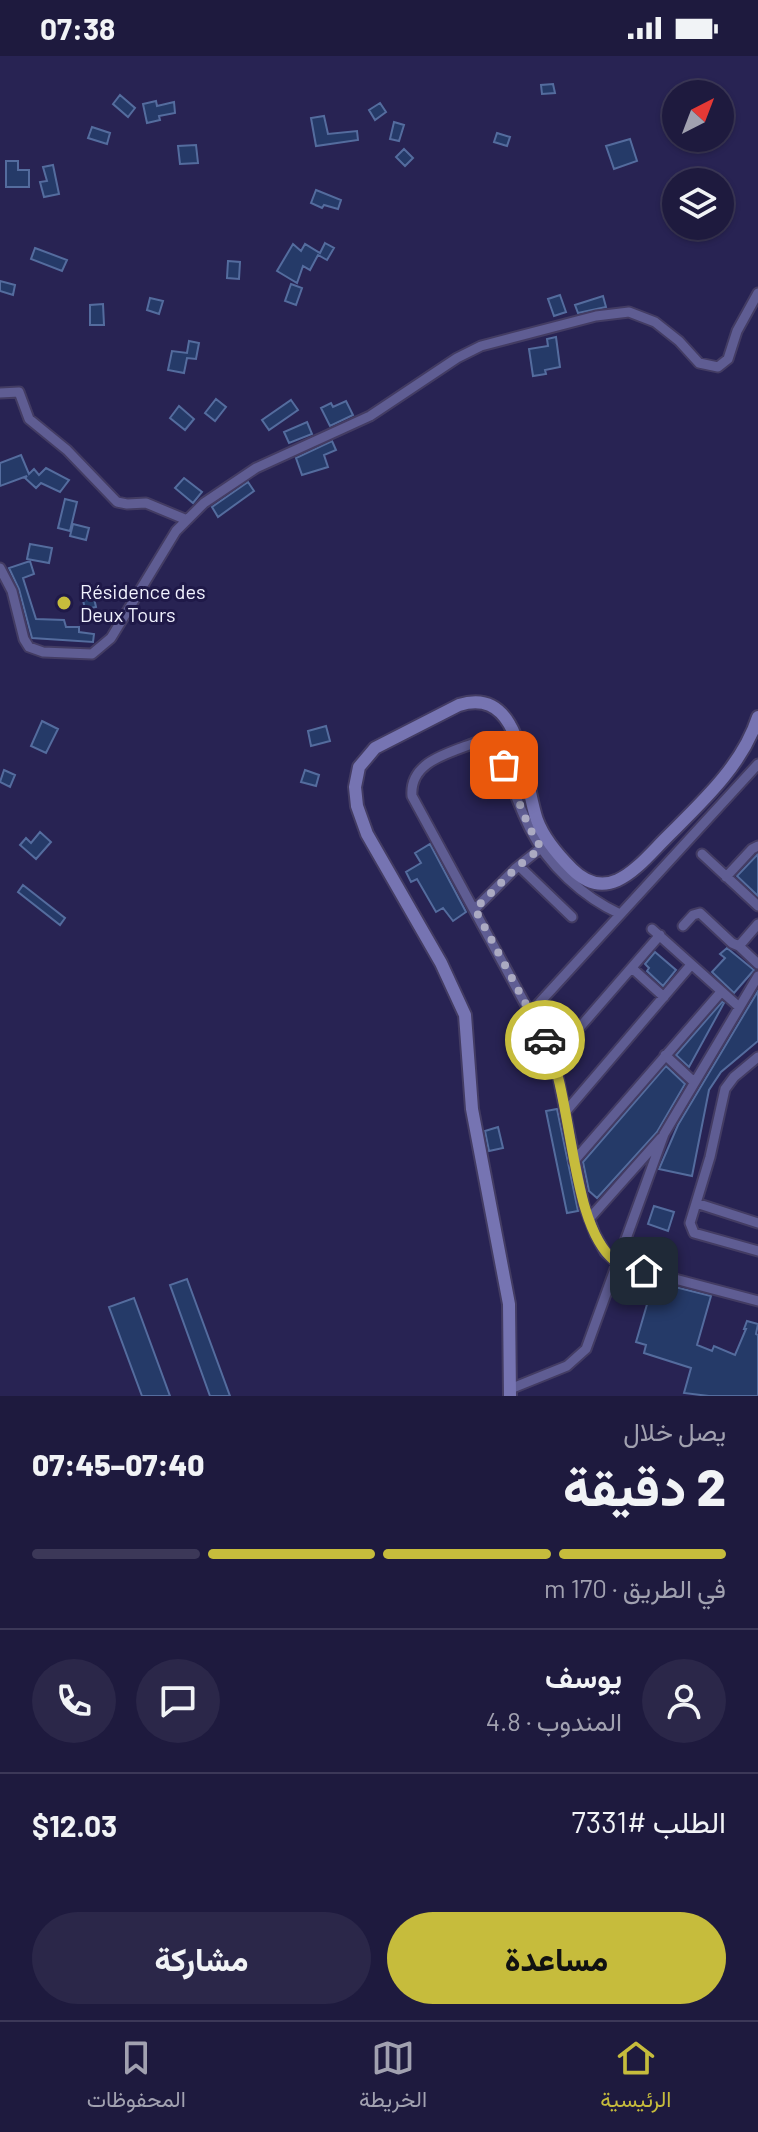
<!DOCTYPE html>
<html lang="ar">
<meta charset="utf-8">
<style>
body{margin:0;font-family:Barlow,Vazirmatn,sans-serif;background:#2b2749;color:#f1f3f6;direction:rtl;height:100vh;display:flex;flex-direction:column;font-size:30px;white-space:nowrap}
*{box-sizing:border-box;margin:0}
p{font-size:26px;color:#a1a1b0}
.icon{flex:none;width:44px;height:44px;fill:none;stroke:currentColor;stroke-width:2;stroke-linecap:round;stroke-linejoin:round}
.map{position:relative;height:1340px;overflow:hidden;direction:ltr}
.panel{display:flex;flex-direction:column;background:#1e1a3e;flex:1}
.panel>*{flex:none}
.needle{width:52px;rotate:42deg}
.controls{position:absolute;left:662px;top:24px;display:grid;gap:16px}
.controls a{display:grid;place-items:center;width:72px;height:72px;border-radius:50%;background:#1e1a3e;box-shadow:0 2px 6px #0004,0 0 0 2px #3c3858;font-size:40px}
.pin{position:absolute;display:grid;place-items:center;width:68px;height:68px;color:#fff;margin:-34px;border-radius:16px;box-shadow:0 4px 12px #0006}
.courier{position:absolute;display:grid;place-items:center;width:80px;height:80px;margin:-40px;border:6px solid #c6bc3c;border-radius:50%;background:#fff;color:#222;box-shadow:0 2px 10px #0007}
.summary em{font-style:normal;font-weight:800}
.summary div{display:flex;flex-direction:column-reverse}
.summary{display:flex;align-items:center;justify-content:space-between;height:136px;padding:0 32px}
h1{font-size:52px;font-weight:800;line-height:60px}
.bar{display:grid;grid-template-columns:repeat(4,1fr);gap:12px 8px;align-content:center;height:96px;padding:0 32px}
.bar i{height:10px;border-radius:6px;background:#3c3858}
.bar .on{background:#c6bc3c}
.bar p{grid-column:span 4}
.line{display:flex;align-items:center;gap:20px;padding:0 32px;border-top:2px solid #3c3858}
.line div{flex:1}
.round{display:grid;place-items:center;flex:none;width:84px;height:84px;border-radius:42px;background:#2b2749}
.primary-button{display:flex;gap:16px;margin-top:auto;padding:16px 32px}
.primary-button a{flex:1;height:92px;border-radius:48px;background:#c6bc3c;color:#111;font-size:32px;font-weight:800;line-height:92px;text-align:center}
.primary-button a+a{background:#2b2749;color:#f1f3f6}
.status{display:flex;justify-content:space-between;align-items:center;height:56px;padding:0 40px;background:#1e1a3e;direction:ltr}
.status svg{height:22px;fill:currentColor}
.menu{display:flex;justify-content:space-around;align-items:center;height:112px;border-top:2px solid #3c3858;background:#1e1a3e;font-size:22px;color:#a1a1b0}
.menu a{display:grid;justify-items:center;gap:4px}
.menu .on{color:#c6bc3c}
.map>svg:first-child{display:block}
.building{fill:#253a68;stroke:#546c9e;stroke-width:2}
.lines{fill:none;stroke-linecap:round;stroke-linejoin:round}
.street-casing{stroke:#433c63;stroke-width:13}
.secondary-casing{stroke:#433c63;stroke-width:16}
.street{stroke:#5f5d93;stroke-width:9}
.secondary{stroke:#7674b2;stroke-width:12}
.done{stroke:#abaac2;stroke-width:8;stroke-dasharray:0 14.4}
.route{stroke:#c6bc3c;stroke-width:10}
.poi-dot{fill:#c6bc3c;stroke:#1f1948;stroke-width:3}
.labels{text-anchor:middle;stroke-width:6;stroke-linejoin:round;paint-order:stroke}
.poi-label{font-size:20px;fill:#f1f2fe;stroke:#1f1948;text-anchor:start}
</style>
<div class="status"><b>07:38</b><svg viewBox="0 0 49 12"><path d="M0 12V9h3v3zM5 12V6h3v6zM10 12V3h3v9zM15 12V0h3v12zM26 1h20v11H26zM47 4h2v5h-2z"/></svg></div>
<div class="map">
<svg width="758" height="1340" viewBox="0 0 758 1340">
<rect width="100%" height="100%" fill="#282353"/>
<path class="building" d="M553,28L555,37L542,38L541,29Z
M120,39L135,52L128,61L113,48Z
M156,45L157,50L174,46L175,57L159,60L160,64L147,67L143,48Z
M380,47L386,56L375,64L369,54Z
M324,60L328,78L357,75L358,84L316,90L311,62Z
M394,66L404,69L399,85L390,83Z
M92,71L110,77L107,88L88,82Z
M497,77L510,81L507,90L494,86Z
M630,83L637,105L614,113L606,90Z
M196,89L198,107L180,108L178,90Z
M404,93L413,102L405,110L396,101Z
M6,105H18V114H29V131H6Z
M53,109L59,138L44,141L40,126L47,125L43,111Z
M316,134L341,144L338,153L324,149L322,152L311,147Z
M325,187L334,192L327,204L318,199L310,214L303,210L297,227L277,215L293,188L301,195L305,188L320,197Z
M35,192L67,204L62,215L31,203Z
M228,205L240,206L239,223L227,222Z
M0,225L15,229L13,239L0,235Z
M291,228L302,232L296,249L285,245Z
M560,239L566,256L554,260L548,243Z
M603,240L606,251L578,257L575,249Z
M150,242L163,245L159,258L147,254Z
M103,248L104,269H90V249Z
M556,281L560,311L545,314L546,318L533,320L529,293L548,290L547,283Z
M189,285L199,287L196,303L187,302L184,317L168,314L172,295L187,297Z
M216,343L226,351L215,365L205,357Z
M291,344L298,354L269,374L262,364Z
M346,345L353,359L330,370L321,352L331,347L333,351Z
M179,350L194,363L185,374L170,362Z
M307,366L312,378L289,387L284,376Z
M332,385L336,394L324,399L328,411L302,419L296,402Z
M21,399L29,418L34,413L39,419L46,412L69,424L60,436L41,427L36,432L25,422L27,420L0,430V407Z
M184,422L202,436L193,447L175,432Z
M248,426L254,435L218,461L212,451Z
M65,443L77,446L70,475L58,472Z
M73,468L89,472L86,484L70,480Z
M30,488L52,492L49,507L27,503Z
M30,505L34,518L23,522L36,563L64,564L66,571H79V576L94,578L93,586L32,582L19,533L9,512Z
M91,529L96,551L85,553L80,531Z
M42,665L58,673L46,697L31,690Z
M326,670L330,685L311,690L308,675Z
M4,714L15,719L10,731L0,726Z
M305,714L319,719L316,730L301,726Z
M40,776L51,786L36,803L20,789L26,782L31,787Z
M430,788L466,856L453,865L443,852L436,856L417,823L411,826L406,816L421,807L415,797Z
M758,798V840L737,820Z
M23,829L65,862L60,869L18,836Z
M727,892L754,914L734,937L712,916L725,902L720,898Z
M655,896L676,914L663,930L647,915L649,912L645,908Z
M758,935V985L721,1016L709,1034L692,1120L659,1113L678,1069Z
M722,946L724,947L689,1011L676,999Z
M666,1010L685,1028L657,1076L597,1142L589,1135L583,1106Z
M557,1053L578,1155L567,1157L546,1055Z
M498,1071L503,1092L489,1095L485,1075Z
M654,1150L674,1156L668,1175L648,1168Z
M633,1220L661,1235L663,1228L711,1240L697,1289L712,1295L714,1290L735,1299L746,1273H744L747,1265L758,1268L756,1278L758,1279V1340H709L684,1337L691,1312L644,1297L646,1289L636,1286L648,1245L633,1236L635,1232L628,1228Z
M187,1223L230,1340H210L170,1229Z
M134,1242L170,1340H142L109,1251Z"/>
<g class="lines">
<defs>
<path id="street" d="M0,337L19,336L29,363L67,394L117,446L127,448L146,447L187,464
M0,512L12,535L24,583L29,591L43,596L92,598L111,582L176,475L204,447L256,412L370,360L457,302L481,290L596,260L629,256L655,266L679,285L699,307L718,311L728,303L737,275L758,237
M482,684C455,696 409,703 412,740L554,1001L584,1149L595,1178L605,1196L618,1208L758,1245
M496,691C508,718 517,747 530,773C548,809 583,841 620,858
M702,798L758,850
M519,810L572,861
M726,821L752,793L758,790
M475,853L516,812L541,792
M683,870L693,859L700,857L732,887L739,890L758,868
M652,873L738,950
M739,890L758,908
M633,913L664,941
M530,957L758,708
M665,999L694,1026
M554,1001L660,879
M758,1001L734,1021L725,1033L710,1101L690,1167L694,1177L758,1195
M567,1054L690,910
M574,1105L721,936
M696,1147L758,1167
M589,1163L661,1082
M510,1333L567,1310L586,1293L664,1078L758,920"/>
<path id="secondary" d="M510,1340L509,1248L472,1053L465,959L441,907L367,778L357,750L355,731L359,711L375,692L459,649C523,629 523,724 537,764C544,783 558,799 572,813C609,850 639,809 666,782C702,746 742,710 758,661"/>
</defs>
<use href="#street" class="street-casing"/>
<use href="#secondary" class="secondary-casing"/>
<use href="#street" class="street"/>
<use href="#secondary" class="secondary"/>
</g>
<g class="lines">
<path class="done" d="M504,709L529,771L541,792L516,812L475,853L545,984"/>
<path class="route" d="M545,984C574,1040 569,1169 615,1205C623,1211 635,1213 644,1215"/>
</g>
<circle class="poi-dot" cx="64" cy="547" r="8"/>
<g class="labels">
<g class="poi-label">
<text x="80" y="543">Résidence des<tspan x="80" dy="23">Deux Tours</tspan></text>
</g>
</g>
</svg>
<div class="controls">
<a><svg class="needle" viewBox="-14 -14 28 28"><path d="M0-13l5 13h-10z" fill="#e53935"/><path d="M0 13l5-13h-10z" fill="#a1a1b0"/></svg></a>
<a><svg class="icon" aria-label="layers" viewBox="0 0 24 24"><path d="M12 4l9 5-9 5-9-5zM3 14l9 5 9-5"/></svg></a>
</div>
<div class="pin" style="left:504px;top:709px;background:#ea580c"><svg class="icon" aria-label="bag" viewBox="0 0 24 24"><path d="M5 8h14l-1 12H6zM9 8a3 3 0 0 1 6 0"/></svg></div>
<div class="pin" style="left:644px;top:1215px;background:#1f2937"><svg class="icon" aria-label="home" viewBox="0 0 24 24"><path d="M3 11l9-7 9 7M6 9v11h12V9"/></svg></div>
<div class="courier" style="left:545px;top:984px"><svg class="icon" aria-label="car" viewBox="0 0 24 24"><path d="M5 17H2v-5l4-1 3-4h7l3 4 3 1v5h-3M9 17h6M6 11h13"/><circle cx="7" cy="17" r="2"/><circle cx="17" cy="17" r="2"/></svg></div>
</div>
<section class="panel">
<div class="summary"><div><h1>2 دقيقة</h1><p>يصل خلال</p></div><em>07:40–07:45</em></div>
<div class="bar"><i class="on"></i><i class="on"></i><i class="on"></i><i></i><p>في الطريق · 170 m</p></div>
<div class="line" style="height:144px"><a class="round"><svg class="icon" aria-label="person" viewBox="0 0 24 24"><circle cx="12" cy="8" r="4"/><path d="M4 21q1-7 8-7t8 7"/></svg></a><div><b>يوسف</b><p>المندوب · 4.8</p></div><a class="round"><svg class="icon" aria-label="chat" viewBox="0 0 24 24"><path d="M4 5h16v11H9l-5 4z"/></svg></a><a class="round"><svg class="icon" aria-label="phone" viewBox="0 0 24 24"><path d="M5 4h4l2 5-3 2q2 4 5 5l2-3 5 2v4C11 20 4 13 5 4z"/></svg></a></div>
<div class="line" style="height:104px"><div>الطلب #7331</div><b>$12.03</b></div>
<div class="primary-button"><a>مساعدة</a><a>مشاركة</a></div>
</section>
<nav class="menu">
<a class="on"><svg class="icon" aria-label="home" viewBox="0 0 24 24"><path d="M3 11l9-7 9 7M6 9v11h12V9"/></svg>الرئيسية</a>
<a><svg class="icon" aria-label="map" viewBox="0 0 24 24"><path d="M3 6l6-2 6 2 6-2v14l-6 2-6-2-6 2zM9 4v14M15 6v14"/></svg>الخريطة</a>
<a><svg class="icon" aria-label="saved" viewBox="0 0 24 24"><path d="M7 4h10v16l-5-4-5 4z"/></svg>المحفوظات</a>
</nav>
